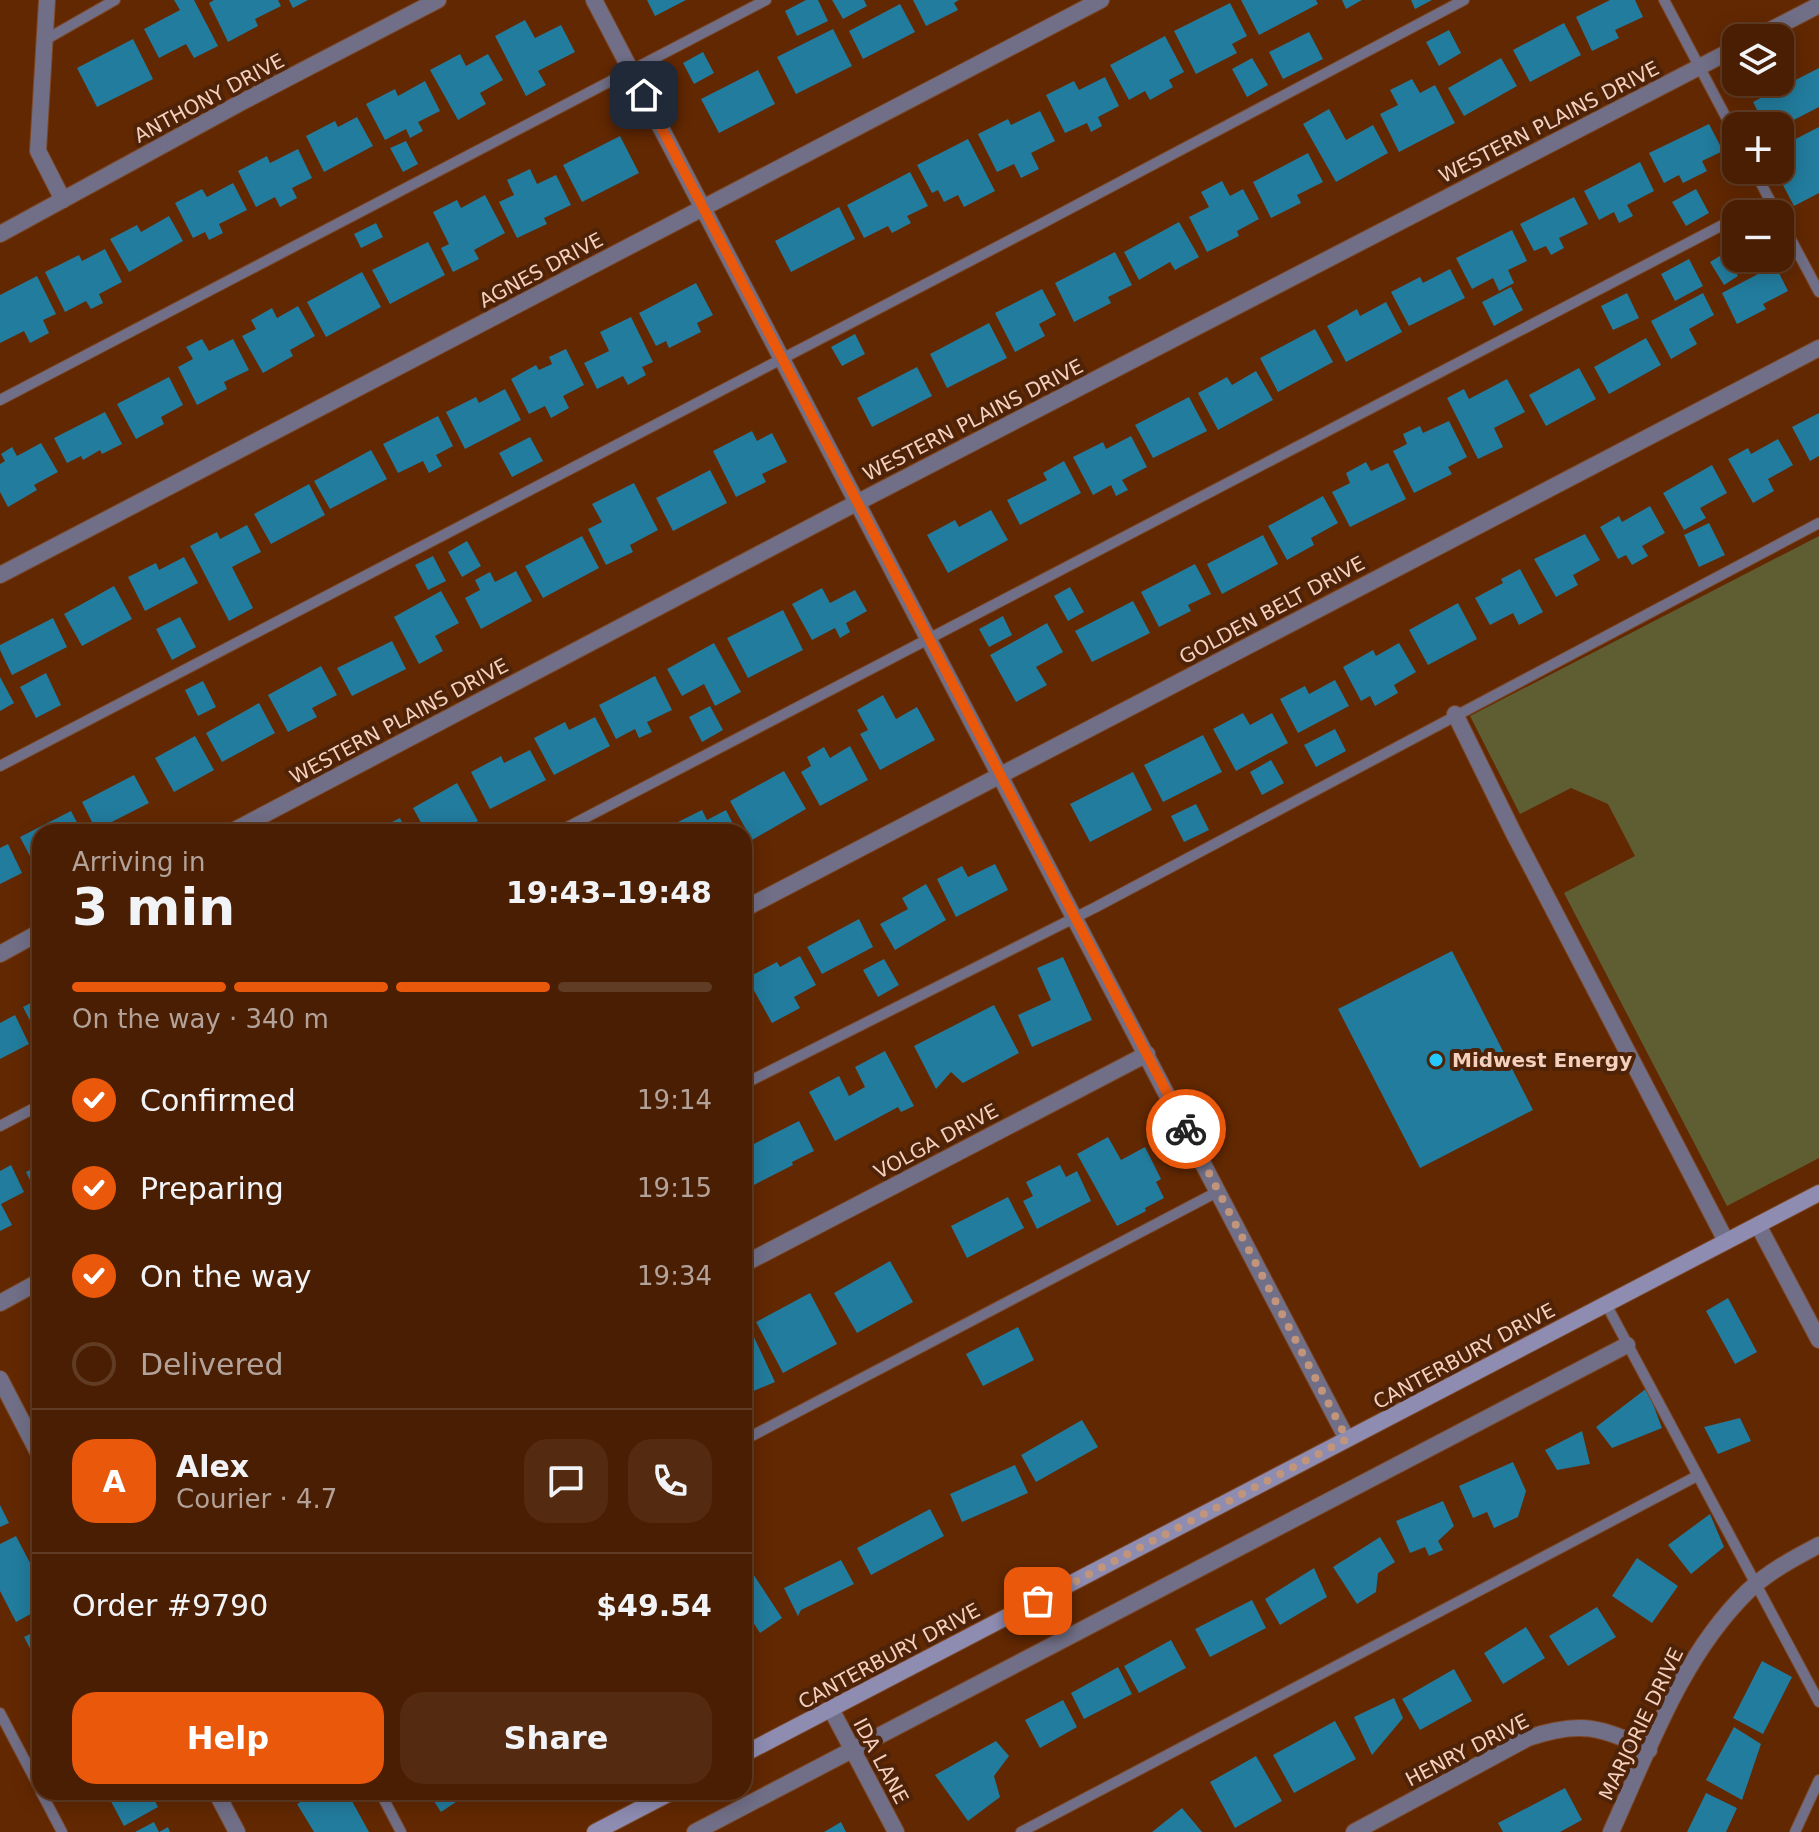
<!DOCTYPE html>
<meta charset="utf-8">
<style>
body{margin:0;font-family:"DejaVu Sans",sans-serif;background:#542b11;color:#f1f3f6;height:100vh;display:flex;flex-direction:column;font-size:30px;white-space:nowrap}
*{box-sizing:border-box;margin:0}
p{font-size:26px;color:#b2a299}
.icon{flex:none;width:44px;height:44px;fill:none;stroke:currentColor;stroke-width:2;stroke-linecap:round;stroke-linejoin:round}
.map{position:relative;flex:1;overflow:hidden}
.sheet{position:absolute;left:32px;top:824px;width:720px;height:976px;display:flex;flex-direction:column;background:#4a1e02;border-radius:24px;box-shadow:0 4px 20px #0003,0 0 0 2px #613c24}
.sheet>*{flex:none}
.controls{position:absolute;left:1722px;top:24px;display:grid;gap:16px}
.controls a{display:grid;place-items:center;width:72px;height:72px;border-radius:16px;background:#4a1e02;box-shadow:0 4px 20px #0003,0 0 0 2px #613c24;font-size:40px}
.pin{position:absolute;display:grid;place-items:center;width:68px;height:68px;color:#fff;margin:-34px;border-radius:16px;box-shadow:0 4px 12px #0006}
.courier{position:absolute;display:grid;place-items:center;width:80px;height:80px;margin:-40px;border:6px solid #ea580c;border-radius:50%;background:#fff;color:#222;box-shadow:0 2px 10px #0007}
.headline em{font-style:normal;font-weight:600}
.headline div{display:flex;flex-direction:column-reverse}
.headline{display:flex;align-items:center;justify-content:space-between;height:136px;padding:0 40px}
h1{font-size:52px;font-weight:600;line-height:60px}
.bar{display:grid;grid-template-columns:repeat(4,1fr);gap:12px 8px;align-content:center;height:96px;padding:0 40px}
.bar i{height:10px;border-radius:6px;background:#613c24}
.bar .on{background:#ea580c}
.bar p{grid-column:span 4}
.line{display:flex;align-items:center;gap:20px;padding:0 40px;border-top:2px solid #613c24}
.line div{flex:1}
.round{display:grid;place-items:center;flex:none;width:84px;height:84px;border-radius:24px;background:#542b11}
ol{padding:0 40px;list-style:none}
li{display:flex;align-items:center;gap:24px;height:88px}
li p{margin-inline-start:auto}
li .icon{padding:8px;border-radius:50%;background:#ea580c;color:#fff;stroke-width:4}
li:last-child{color:#b2a299}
li i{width:44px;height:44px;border:4px solid #613c24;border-radius:50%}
.cta{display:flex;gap:16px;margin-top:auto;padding:16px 40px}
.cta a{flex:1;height:92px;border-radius:24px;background:#ea580c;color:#fff;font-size:32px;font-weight:600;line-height:92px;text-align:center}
.cta a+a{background:#542b11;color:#f1f3f6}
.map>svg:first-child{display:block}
.green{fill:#5f5e33}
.building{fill:#227c9d}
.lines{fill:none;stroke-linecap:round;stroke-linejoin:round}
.service-casing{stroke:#7c4624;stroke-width:12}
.minor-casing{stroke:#7c4624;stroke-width:18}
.secondary-casing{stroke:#7c4624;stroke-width:18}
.service{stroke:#706f87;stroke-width:10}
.minor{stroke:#706f87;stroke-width:16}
.secondary{stroke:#8e8cb1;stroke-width:16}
.done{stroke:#c1957c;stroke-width:8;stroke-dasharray:0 14.4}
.route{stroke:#ea580c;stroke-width:10}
.poi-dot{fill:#26c9fe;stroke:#4f2308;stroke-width:3}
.labels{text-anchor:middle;stroke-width:8;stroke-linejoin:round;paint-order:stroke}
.street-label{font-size:20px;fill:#f4d0be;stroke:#4f2308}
.poi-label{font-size:20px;font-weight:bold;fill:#f4d0be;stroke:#4f2308;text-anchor:start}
</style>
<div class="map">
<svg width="1819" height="1832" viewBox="0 0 1819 1832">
<rect width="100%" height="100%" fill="#622802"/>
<path class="green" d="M1819,536V1158L1727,1206L1564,893L1635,856L1608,804L1571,788L1520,814L1470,716Z"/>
<path class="building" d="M174,0H194L218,46L194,58L186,44L159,58L144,29L180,10Z
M214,0H278L281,6L255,19L258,26L228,42L209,3Z
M289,0H308L293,8Z
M647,0H686L655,16Z
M806,0H818L828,21L797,36L785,11Z
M832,0H864L867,6L843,19Z
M913,0H959L954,3L958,10L926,26Z
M1241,0H1316L1318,4L1259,35Z
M1342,0H1362L1346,9Z
M1411,0H1432L1415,9Z
M1610,0H1635L1643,17L1615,30L1619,38L1592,51L1576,17Z
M1230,3L1247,36L1232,44L1237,53L1196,74L1174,31Z
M900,4L915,32L863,59L849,31Z
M525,20L535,38L561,25L575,52L538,71L546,85L526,96L495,36Z
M1564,23L1581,55L1530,82L1513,50Z
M833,29L852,66L796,94L777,57Z
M1449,30L1461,53L1439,66L1426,42Z
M1309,32L1323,59L1283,79L1269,52Z
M1165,36L1184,72L1169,80L1173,87L1150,100L1145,91L1129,100L1110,65Z
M133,39L153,79L97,107L77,68Z
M703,52L714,73L694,84L683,63Z
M460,54L466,66L488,54L503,80L480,93L486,104L458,120L430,70Z
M1252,58L1268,85L1247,97L1232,69Z
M1501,58L1517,86L1464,116L1448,88Z
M1819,68V107L1780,127L1765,126L1753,102Z
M758,70L775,104L719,133L701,99Z
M1105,77L1119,106L1098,117L1102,126L1091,132L1087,123L1065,133L1046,95L1074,81L1079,90Z
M1412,79L1420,93L1435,85L1455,123L1399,152L1380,114L1398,105L1390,90Z
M425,81L440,111L418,122L423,131L410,138L406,129L385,140L366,104L395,89L398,96Z
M1329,109L1346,140L1373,125L1388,153L1336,182L1303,124Z
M1040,111L1055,141L1031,153L1039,169L1021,178L1014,164L997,172L978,134L1008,119L1011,125Z
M357,117L373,146L324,172L306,136L335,121L338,127Z
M1709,124L1723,151L1702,161L1707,171L1683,183L1679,175L1664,183L1649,153Z
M1819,127V193L1794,206L1775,170H1780V147Z
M620,136L639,173L582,202L563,165Z
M968,139L995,191L964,207L958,195L944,202L938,190L932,193L917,165Z
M406,141L418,164L403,172L390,148Z
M298,149L312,178L292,188L297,198L280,207L275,197L256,207L238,171L267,156L270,163Z
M1308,153L1323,182L1297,195L1301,203L1271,218L1253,182Z
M1640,162L1654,191L1627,205L1633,216L1619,223L1614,212L1599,220L1584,191Z
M530,169L537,184L556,175L571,205L544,218L547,224L517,238L499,202L514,195L507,180Z
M910,172L928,206L907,216L911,223L892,233L888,226L864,238L847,205Z
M1222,181L1230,196L1243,189L1259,219L1237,231L1239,236L1207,252L1189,217L1209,207L1201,192Z
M233,183L247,210L219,224L223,233L209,240L205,232L193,238L175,203L202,189L207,197Z
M1696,189L1709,213L1686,226L1672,202Z
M485,195L505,233L474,250L479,259L453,272L441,248L449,244L433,212L457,200L461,208Z
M1574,197L1588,224L1559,238L1564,248L1551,255L1546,246L1534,251L1520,224Z
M839,207L855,239L791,272L775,241Z
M169,216L183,241L129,272L110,239L137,225L141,232Z
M1179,222L1199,257L1175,270L1170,262L1139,280L1124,252Z
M376,223L383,237L361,248L354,234Z
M1512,230L1527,261L1508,270L1514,283L1499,291L1493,278L1472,289L1456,258Z
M428,242L445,275L390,304L372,270Z
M105,249L122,282L99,294L103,303L91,309L86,301L65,312L45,272L79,255L82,261Z
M1115,252L1132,285L1108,297L1111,303L1074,322L1055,283Z
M1725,253L1738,276L1724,285L1710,262Z
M1689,259L1703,286L1675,301L1661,274Z
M1775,265L1788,291L1763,304L1766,309L1737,324L1722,293Z
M1450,269L1465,298L1409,326L1391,292L1420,277L1423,283Z
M362,272L381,307L326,337L307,302Z
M37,276L56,314L43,320L49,333L30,343L24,331L0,343V295Z
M696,283L713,315L697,323L701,332L669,348L666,341L656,346L639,313Z
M1511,287L1523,310L1494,326L1482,302Z
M1042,289L1056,315L1039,324L1045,336L1015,352L995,313Z
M1627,293L1639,318L1613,330L1601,306Z
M1703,293L1714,315L1689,329L1697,344L1671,359L1651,321Z
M1386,302L1402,332L1346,362L1327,326L1357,309L1360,316Z
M298,306L315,336L290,350L293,356L263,373L242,336L256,329L251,320L272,308L277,318Z
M631,317L653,362L642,367L646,375L628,385L623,376L597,389L584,363L609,351L600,332Z
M989,323L1007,358L947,388L930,354Z
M1315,329L1333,362L1278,392L1260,358Z
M855,334L865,354L842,366L831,347Z
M1646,338L1661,365L1609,394L1594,367Z
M202,339L209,351L233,339L249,370L224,382L227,389L197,405L178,367L193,359L186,347Z
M566,349L584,385L563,396L569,408L551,418L545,406L529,414L511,379L536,365L539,370L552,364L549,357Z
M917,367L932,396L872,427L857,398Z
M1579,368L1596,399L1546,426L1529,395Z
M1256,371L1273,400L1218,430L1198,393L1227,377L1232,385Z
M169,377L183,405L161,417L164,424L136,439L117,404Z
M1507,379L1525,412L1494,428L1503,447L1478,459L1447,398L1464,389L1469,399Z
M505,389L521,420L465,449L446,412L476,397L479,403Z
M1189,397L1207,431L1153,458L1135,425Z
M105,412L122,444L102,454L100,450L83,460L81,456L67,463L54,438Z
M1819,413V456L1810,461L1792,427Z
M438,416L453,446L436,455L442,466L429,473L423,461L398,473L383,444Z
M1449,421L1467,457L1448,467L1452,474L1414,493L1393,451L1407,444L1403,434L1420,426L1423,433Z
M752,431L757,441L772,433L787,462L762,474L766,482L736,497L713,451Z
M1131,436L1147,467L1122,480L1128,490L1116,496L1111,485L1093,495L1073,457L1103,442L1106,449Z
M530,437L543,461L512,477L499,453Z
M1778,439L1793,465L1768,479L1774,491L1753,503L1728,459L1748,448L1751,454Z
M41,443L58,472L34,485L37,490L8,507L0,492V464L5,461L1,454L12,447L17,456Z
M371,450L387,479L330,509L314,481Z
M1064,461L1081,493L1020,525L1007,500L1047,480L1043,473Z
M1366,462L1371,471L1388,463L1406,499L1350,527L1332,492L1350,483L1346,473Z
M1712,465L1727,493L1700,508L1706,518L1684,530L1663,493Z
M710,470L727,503L673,531L656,498Z
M634,483L658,530L630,545L633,552L606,565L588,529L602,522L592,504Z
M309,484L325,515L271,544L254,514Z
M1323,496L1338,523L1311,538L1314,545L1287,560L1268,526Z
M1650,506L1665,533L1642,546L1648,556L1632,565L1626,555L1618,559L1600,527L1619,516L1622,522Z
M991,510L1008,540L948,573L927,535L955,520L959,527Z
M1709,523L1725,555L1699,567L1684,535Z
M247,525L261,552L232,567L253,608L229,621L190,546L217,532L220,539Z
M1585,534L1600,560L1573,575L1578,585L1556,597L1534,559Z
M1263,535L1278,564L1222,594L1207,564Z
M582,536L599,568L543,598L525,566Z
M467,541L481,566L462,577L448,552Z
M433,556L446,581L428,590L415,565Z
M184,557L198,583L145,611L128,577L156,563L159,570Z
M1195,564L1211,594L1188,605L1191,611L1159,627L1141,592Z
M1520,569L1543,612L1519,625L1513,613L1490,625L1475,598L1503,583L1501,579Z
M516,571L532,601L481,629L465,598L480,590L475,580L490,572L495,582Z
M114,586L132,619L82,646L64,614Z
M1070,587L1084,612L1068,621L1054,596Z
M822,588L830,603L855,590L867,611L846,623L850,632L840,638L835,628L812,640L792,604Z
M441,591L459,623L435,636L443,651L419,664L394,617Z
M1133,601L1150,633L1092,662L1075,631Z
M1458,603L1477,639L1428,665L1409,630Z
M783,610L803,650L748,678L727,638Z
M1003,616L1012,635L989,647L979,629Z
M180,617L196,647L172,660L156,629Z
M53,618L67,647L12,675L0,650V645Z
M1047,623L1063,652L1036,667L1047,685L1016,702L990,655Z
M392,641L406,669L352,696L337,668Z
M714,643L741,692L715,706L704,684L682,696L667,669Z
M1399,643L1416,672L1394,685L1398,693L1375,706L1370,696L1361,701L1343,667L1373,650L1376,656Z
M321,666L337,695L312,708L317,717L288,732L268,695Z
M46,673L61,705L36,718L20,687Z
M655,676L672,710L647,722L652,732L639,738L635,729L616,739L599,705Z
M0,677L14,703L0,711Z
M1335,680L1349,706L1298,733L1280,699L1305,686L1309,694Z
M203,681L216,707L198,716L185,690Z
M883,695L896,719L917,707L935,740L880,770L860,734L868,730L857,710Z
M259,703L275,733L222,762L206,733Z
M710,706L723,730L702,742L689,717Z
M1243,713L1250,725L1272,713L1288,743L1236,771L1213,729Z
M595,717L610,746L554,775L534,738L565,722L569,730Z
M1335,729L1346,751L1316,767L1304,745Z
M1203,735L1222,772L1163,802L1144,765Z
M195,736L214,770L174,792L155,758Z
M850,746L868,780L820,806L801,772L811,766L807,757L824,747L830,758Z
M530,750L546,780L490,809L471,772L501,756L504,763Z
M1271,760L1284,783L1262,795L1250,772Z
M784,771L806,809L752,840L730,801Z
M1133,772L1152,810L1090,842L1070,804Z
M134,775L149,803L96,830L82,802Z
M457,783L478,821L459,832L452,823L435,832H426L413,808Z
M1196,804L1209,830L1184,842L1171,816Z
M702,810L707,820L726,810L737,832H679L674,824Z
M71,811L82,832H40V862L34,864L20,837Z
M400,818L407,832H356L373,823L376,830Z
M8,844L22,873L0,884V848Z
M995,864L1008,890L956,917L937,879L962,866L968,877Z
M926,884L946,920L895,950L880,924L908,909L902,898Z
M859,919L873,947L822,974L807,947Z
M1452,951L1533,1110L1420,1168L1338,1009Z
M800,956L816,985L794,997L800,1008L772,1023L747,978L777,962L780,967Z
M1063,957L1092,1020L1032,1047L1018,1015L1051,1000L1037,968Z
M884,959L899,985L878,997L863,970Z
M40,998V1040L23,1007Z
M994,1005L1019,1053L963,1083L951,1072L936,1089L914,1046Z
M15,1015L29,1044L0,1059V1023Z
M885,1051L914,1106L901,1112L898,1107L835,1141L809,1092L839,1076L849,1096L865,1087L855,1067Z
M799,1121L814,1151L792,1162L793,1165L744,1190V1149Z
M1108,1137L1121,1160L1145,1147L1161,1179L1156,1182L1164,1198L1145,1208L1146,1211L1117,1226L1077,1154Z
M11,1165L24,1192L1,1204L12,1225L0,1231V1171Z
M40,1165V1200L26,1172Z
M1060,1165L1066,1177L1077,1171L1091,1201L1037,1229L1023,1201L1033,1196L1026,1182Z
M1008,1197L1024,1228L967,1258L951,1226Z
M890,1261L913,1302L857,1333L834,1293Z
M810,1293L837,1344L783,1373L756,1322Z
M1728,1298L1757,1352L1735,1364L1706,1311Z
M1018,1327L1034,1360L983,1386L966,1354Z
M752,1333L775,1382L744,1395V1336Z
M1647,1388L1662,1428L1612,1448L1596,1427Z
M1740,1418L1751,1441L1718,1454L1704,1427Z
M1082,1420L1098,1447L1036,1482L1021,1455Z
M1582,1431L1590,1464L1557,1470L1545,1450Z
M1513,1462L1526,1491L1518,1517L1494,1528L1487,1512L1473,1518L1459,1486Z
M1015,1465L1028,1493L962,1522L950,1494Z
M1443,1501L1454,1526L1438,1541L1443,1550L1429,1556L1425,1547L1410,1553L1396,1521Z
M0,1505L9,1523L0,1527Z
M930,1509L944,1536L871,1575L857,1548Z
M1710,1514L1724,1547L1691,1574L1668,1545Z
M16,1536L40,1582V1609L16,1622L0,1591V1544Z
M1380,1537L1395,1562L1378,1573L1376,1592L1357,1604L1333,1567Z
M1637,1558L1678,1586L1652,1623L1612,1596Z
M744,1560L782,1618L760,1633L744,1608Z
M841,1560L854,1584L801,1610L798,1616L784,1588Z
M1314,1568L1327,1597L1280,1625L1265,1599Z
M1252,1600L1266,1628L1210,1657L1195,1629Z
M1597,1607L1616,1637L1568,1666L1549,1636Z
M1526,1627L1545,1658L1503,1684L1484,1653Z
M40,1629V1668L24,1637Z
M1171,1640L1186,1668L1139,1693L1124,1666Z
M1762,1661L1792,1677L1763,1734L1733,1718Z
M1118,1667L1132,1694L1084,1719L1071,1693Z
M1454,1669L1472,1701L1420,1730L1402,1699Z
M1394,1698L1403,1718L1372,1755L1354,1717Z
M1063,1700L1077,1727L1040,1748L1025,1720Z
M1335,1721L1356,1759L1294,1793L1273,1755Z
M1734,1727L1761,1744L1742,1800L1706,1780Z
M996,1741L1009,1756L994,1776L1000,1797L968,1821L935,1775Z
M1256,1756L1282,1801L1235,1828L1210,1782Z
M1565,1788L1582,1820L1560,1832H1503L1498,1823Z
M106,1792H150L158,1807L124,1826Z
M318,1792H340L342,1795L347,1792L369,1832H314L297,1804Z
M428,1792H471L441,1812Z
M1706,1793L1737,1808L1726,1832H1687Z
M1182,1808L1202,1832H1152Z
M154,1822L159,1832L168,1827L170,1832H135Z
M841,1822L846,1832H824Z"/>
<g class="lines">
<defs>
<path id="service" d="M1664,0L1736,136
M45,40L115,0
M1754,170L1777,214
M1743,214L1770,200
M1780,219L1819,292
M0,400L766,0
M0,766L1039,225L1464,0
M558,832L1736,218
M744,1084L1096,907L1819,523
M0,1126L40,1105
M1606,1304L1819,1702
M744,1440L1219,1191
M0,1713L40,1789
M41,1792L62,1832
M380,1792L401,1832
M1021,1832L1697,1476
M1795,1832L1819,1780"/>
<path id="minor" d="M47,0L38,151L63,200
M594,0L1347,1439
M1755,38L1819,5
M0,234L240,103L438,0
M0,575L1101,0
M1455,714L1513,832L1726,1241
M231,832L841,511L1736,48
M744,909L1819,348
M0,954L40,932
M1758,1225L1819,1340
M744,1264L1147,1054
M0,1303L40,1281
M0,1379L40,1456
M831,1709L896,1832
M216,1792L237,1832
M695,1832L1627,1345
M1354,1832L1528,1738C1580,1720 1601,1727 1649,1750
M1611,1832C1649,1749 1681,1657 1747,1592C1768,1572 1794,1558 1819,1545"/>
<path id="secondary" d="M744,1754L1819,1193
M595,1832L672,1792"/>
</defs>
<use href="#service" class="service-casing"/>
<use href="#minor" class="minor-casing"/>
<use href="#secondary" class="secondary-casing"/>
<use href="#service" class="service"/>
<use href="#minor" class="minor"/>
<use href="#secondary" class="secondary"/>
</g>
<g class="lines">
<path class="done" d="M1038,1601L1347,1439L1186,1129"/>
<path class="route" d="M644,95L1186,1129"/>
</g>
<circle class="poi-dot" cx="1436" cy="1060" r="8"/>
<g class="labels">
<g class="street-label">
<text transform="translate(209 98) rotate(-28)" y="7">ANTHONY DRIVE</text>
<text transform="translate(1549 122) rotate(-27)" y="7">WESTERN PLAINS DRIVE</text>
<text transform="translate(541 270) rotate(-28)" y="7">AGNES DRIVE</text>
<text transform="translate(973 420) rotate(-27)" y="7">WESTERN PLAINS DRIVE</text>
<text transform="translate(1272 610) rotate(-28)" y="7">GOLDEN BELT DRIVE</text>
<text transform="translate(399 721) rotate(-28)" y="7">WESTERN PLAINS DRIVE</text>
<text transform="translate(936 1141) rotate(-28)" y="7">VOLGA DRIVE</text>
<text transform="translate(1464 1356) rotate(-28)" y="7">CANTERBURY DRIVE</text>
<text transform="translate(889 1656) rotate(-28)" y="7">CANTERBURY DRIVE</text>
<text transform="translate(1641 1724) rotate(-64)" y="7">MARJORIE DRIVE</text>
<text transform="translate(1467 1750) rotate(-27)" y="7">HENRY DRIVE</text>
<text transform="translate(881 1761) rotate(62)" y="7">IDA LANE</text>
</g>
<g class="poi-label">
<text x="1452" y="1067">Midwest Energy</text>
</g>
</g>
</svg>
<div class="controls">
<a><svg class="icon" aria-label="layers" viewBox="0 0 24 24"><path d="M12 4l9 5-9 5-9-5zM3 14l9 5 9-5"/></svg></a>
<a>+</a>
<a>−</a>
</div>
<div class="pin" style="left:1038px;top:1601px;background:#ea580c"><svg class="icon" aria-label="bag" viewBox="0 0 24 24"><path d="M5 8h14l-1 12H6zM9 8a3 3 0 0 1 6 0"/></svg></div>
<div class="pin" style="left:644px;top:95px;background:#1f2937"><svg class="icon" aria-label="home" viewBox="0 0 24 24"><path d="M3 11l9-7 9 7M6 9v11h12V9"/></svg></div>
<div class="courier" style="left:1186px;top:1129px"><svg class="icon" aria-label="bike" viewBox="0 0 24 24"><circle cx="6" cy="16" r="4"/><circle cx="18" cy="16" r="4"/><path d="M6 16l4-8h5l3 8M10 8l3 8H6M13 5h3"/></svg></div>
<section class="sheet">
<div class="headline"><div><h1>3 min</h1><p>Arriving in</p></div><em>19:43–19:48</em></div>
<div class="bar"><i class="on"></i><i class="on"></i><i class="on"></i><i></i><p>On the way · 340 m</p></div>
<ol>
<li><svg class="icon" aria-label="check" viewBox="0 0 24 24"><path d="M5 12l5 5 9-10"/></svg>Confirmed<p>19:14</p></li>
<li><svg class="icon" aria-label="check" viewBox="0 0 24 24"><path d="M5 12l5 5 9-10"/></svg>Preparing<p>19:15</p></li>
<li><svg class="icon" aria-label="check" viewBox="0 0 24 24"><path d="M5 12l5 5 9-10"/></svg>On the way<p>19:34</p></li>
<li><i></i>Delivered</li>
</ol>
<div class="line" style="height:144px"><b class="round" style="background:#ea580c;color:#fff">A</b><div><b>Alex</b><p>Courier · 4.7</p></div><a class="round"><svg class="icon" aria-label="chat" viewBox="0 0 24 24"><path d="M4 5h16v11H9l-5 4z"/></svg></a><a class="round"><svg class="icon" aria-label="phone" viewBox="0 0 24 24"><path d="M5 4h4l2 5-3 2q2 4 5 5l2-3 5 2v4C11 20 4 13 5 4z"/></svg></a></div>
<div class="line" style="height:104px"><div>Order #9790</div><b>$49.54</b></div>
<div class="cta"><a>Help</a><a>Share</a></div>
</section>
</div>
